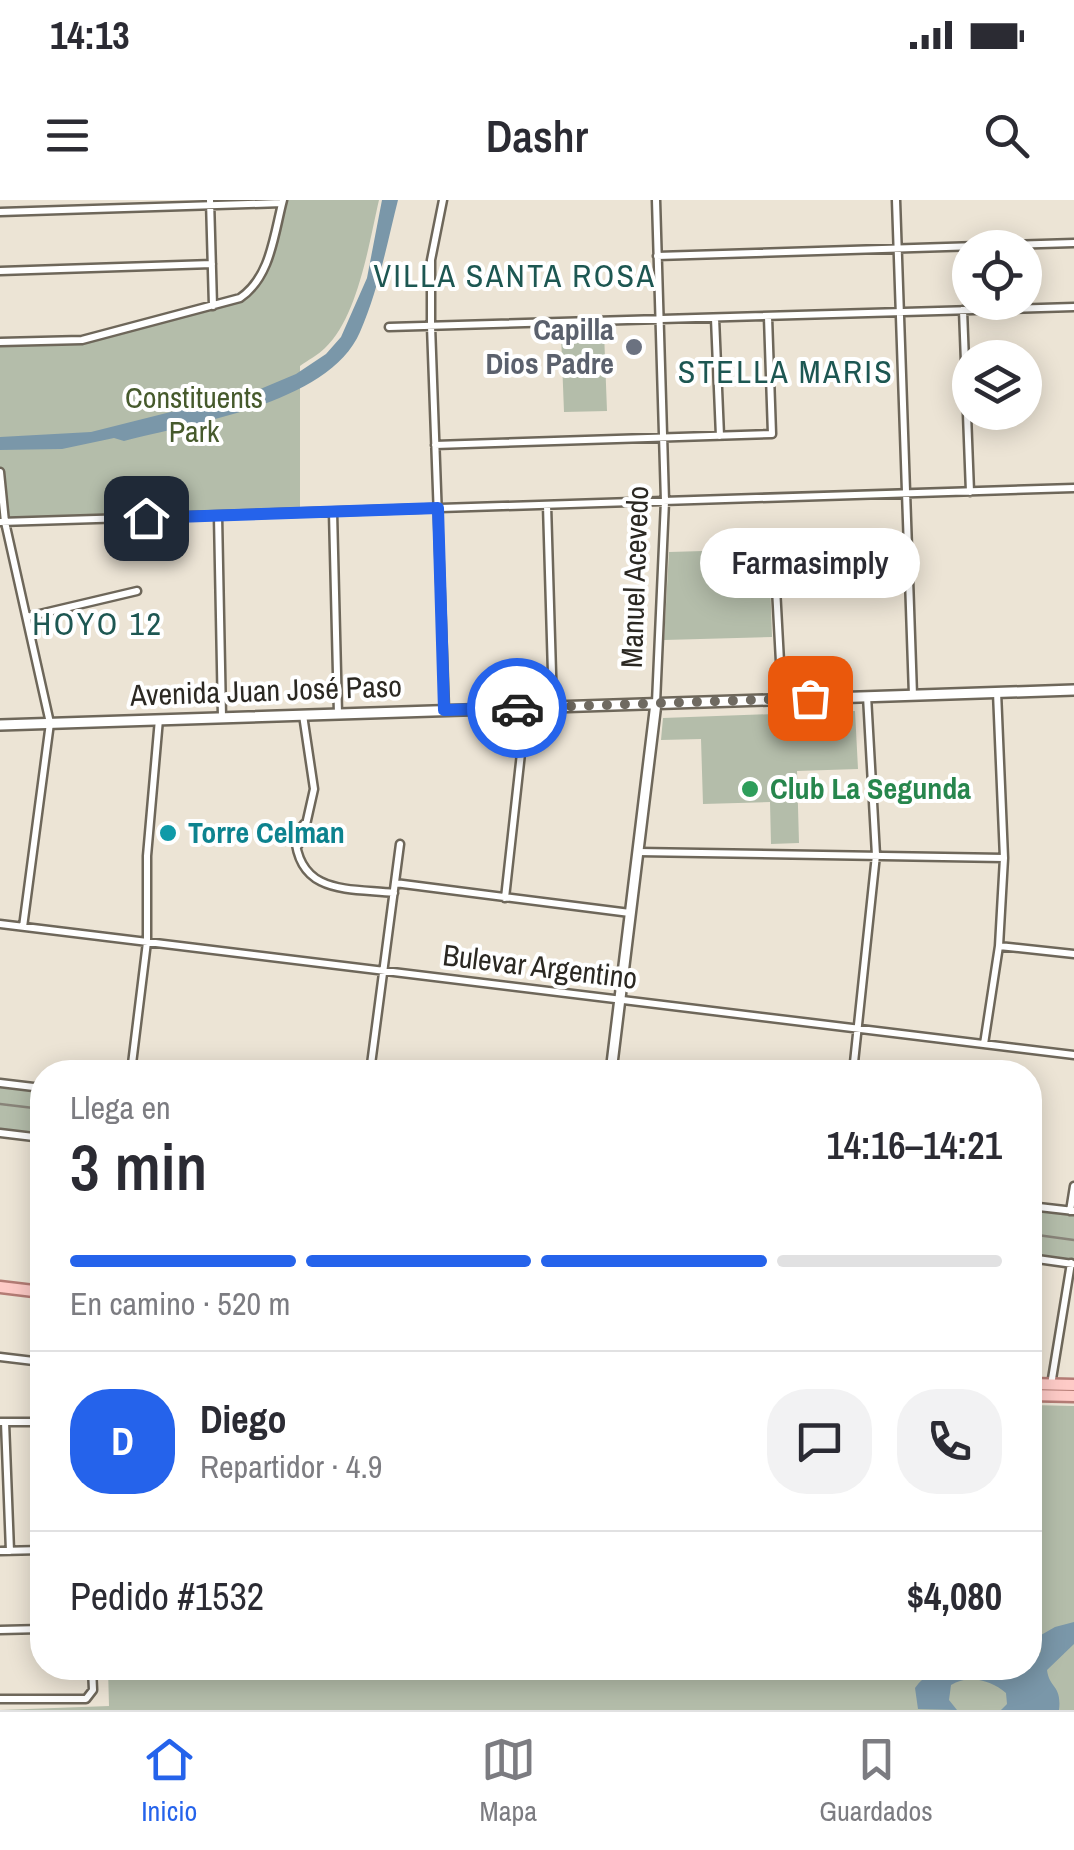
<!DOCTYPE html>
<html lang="es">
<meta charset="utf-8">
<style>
body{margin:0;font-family:"Archivo Narrow",sans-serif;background:#f2f2f3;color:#2b2b33;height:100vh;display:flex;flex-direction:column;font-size:38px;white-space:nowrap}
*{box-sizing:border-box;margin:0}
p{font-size:32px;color:#7c7c81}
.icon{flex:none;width:55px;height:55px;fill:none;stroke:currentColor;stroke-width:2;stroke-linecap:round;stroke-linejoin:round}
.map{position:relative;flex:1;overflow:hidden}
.panel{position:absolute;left:30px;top:860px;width:1012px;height:620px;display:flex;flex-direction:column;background:#fff;border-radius:40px;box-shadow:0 5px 25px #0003}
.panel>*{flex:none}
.controls{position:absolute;left:952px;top:30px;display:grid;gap:20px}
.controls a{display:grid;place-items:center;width:90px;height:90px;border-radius:50%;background:#fff;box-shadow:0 5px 25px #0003;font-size:50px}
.pin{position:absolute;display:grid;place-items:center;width:85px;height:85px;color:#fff;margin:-42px;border-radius:20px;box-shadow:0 5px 15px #0006}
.courier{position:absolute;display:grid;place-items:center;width:100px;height:100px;margin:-50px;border:8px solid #2563eb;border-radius:50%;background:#fff;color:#222;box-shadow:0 2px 12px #0007}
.bubble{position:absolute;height:70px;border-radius:35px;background:#fff;box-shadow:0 5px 25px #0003;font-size:32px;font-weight:600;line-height:70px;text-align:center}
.head em{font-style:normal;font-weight:600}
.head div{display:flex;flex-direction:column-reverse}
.head{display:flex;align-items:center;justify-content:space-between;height:170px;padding:0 40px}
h1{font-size:65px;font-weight:600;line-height:75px}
.bar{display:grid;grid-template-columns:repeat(4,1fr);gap:15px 10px;align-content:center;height:120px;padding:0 40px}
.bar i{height:12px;border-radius:8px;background:#e1e1e2}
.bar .on{background:#2563eb}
.bar p{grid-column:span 4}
.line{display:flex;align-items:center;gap:25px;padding:0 40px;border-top:2px solid #e1e1e2}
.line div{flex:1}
.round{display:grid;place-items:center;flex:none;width:105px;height:105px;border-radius:40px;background:#f2f2f3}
.status{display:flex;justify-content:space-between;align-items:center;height:70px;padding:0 50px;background:#fff;direction:ltr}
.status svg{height:28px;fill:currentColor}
header{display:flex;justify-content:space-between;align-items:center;height:130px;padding:0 40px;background:#fff;font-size:45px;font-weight:600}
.tab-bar{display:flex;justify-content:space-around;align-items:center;height:140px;border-top:2px solid #e1e1e2;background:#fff;font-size:28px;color:#7c7c81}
.tab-bar a{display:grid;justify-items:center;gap:5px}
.tab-bar .on{color:#2563eb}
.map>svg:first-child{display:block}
.green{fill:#b4bdaa}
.water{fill:#7a97a9}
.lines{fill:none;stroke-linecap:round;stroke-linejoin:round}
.street-casing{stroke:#6e675a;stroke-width:11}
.secondary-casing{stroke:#6e675a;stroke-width:14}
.primary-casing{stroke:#b47c75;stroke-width:15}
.street{stroke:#fff;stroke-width:6}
.secondary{stroke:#fff;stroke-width:9}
.primary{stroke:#fecbc7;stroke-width:10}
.rail{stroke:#898479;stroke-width:2.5}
.done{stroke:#6f6a61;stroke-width:10;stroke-dasharray:0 18}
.route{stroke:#2563eb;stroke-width:12}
.worship-dot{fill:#6b7280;stroke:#fff;stroke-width:4}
.leisure-dot{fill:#2e9e5b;stroke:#fff;stroke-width:4}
.culture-dot{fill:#0f9aa8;stroke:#fff;stroke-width:4}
.labels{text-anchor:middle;stroke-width:8;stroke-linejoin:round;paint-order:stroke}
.worship-label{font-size:30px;font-weight:bold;fill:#5b616d;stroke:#fff;text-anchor:end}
.park-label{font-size:30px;fill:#465a2c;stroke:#fff}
.street-label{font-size:30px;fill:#2b2822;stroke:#fff}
.leisure-label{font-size:30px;font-weight:bold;fill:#27864d;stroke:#fff;text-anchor:start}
.culture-label{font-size:30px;font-weight:bold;fill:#0d838f;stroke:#fff;text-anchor:start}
.neighbourhood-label{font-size:32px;letter-spacing:2.5px;fill:#1d5752;stroke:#fff}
</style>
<div class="status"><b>14:13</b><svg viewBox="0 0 49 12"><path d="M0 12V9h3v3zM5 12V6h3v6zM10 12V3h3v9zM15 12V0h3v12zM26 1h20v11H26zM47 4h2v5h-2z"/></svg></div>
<header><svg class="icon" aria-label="menu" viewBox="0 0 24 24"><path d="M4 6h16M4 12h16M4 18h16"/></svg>Dashr<svg class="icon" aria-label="search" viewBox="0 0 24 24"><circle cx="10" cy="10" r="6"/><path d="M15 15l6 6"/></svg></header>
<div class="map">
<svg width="1074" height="1510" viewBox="0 0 1074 1510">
<rect width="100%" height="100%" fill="#ece4d5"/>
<path class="green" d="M283,0H379C369,43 358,117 325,148C318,155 308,160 300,166V313L0,322V142L82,140L240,98L262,76Z
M604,132L607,211L564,212L561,134Z
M769,349L772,437L664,440L669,352Z
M855,511L858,569L797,571L799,643L771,644L770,602L703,604L701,539L661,540L663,518Z
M0,883L42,888V938L0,933Z
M1030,1006L1074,1011V1064L1030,1058Z
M1030,1205L1074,1206V1510H0L109,1506L108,1468H1030Z"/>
<path class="water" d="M382,0H398C387,44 378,91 360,132C329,204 193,223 124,241L114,238L62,249L0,250V237L91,232L258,190L296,174L326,154L341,137L367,78Z
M1074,1422V1444L1047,1470C1049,1488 1062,1485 1059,1510H1001L1007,1504L1006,1493C991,1480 968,1474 951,1485L949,1500L957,1510L918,1509L915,1488C932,1463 966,1463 990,1477L1002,1470L1030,1468V1459L1041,1452V1435L1055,1427Z"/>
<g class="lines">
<defs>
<path id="street" d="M210,0L213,106
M443,0L431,60V126L445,510
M896,0L913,495
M0,12L282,3
M657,56L1074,43
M0,71L212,64
M963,110L970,292
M715,118L720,236
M389,127L1074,107
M0,142L82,140L240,98C271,77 274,34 283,0
M435,245L772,234L768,117
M0,272L5,322L50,523L23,727
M547,305L553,507
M333,312L338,514
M218,316L222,517
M0,322L1074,288
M27,417L137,391
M782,499L776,388L909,386
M656,503L665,301L656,0
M304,624L295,636C299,695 348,688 394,693
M297,647L303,638L314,589L303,515
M638,652L1004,658
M395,683L630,713
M505,698L526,508
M0,724L1074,855
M999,746L1074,754
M984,844L999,746L1004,658L997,492
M131,872L147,742V656L159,519
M370,872L400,644
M853,872L876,655L867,496
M0,883L42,888
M0,933L42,938
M1030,1006L1074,1011
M1070,1011L1074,986
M1030,1058L1073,1064
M0,1157L42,1162
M1051,1185L1071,1063
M0,1222H42
M5,1222L10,1351
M0,1351L42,1350
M0,1430L42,1429
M0,1499H86L93,1490L92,1468"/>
<path id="secondary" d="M0,525L1074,490
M611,872L656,503"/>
<path id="primary" d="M0,1087L42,1092
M1030,1184L1074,1185
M1030,1195L1074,1196"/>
</defs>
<use href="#street" class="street-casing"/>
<use href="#secondary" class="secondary-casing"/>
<use href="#primary" class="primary-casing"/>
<use href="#street" class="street"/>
<use href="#secondary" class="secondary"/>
<use href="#primary" class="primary"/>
<path class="rail" d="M0,904L42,909
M1030,1034L1074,1040"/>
</g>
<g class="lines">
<path class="done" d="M517,508L810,498"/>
<path class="route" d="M146,318L438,308L444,510L517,508"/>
</g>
<circle class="worship-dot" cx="634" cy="147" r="10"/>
<circle class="leisure-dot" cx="750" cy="589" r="10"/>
<circle class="culture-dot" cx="168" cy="633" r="10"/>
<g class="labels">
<g class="worship-label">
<text x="614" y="140">Capilla<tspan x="614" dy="34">Dios Padre</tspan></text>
</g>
<g class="park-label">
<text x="194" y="208">Constituents<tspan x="194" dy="34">Park</tspan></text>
</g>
<g class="street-label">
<text transform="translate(635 377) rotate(-88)" y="10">Manuel Acevedo</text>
<text transform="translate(266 491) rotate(-2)" y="10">Avenida Juan José Paso</text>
<text transform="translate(540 767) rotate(7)" y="10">Bulevar Argentino</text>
</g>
<g class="leisure-label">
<text x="770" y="599">Club La Segunda</text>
</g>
<g class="culture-label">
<text x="188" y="643">Torre Celman</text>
</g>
<g class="neighbourhood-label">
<text x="515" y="87">VILLA SANTA ROSA</text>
<text x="786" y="183">STELLA MARIS</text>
<text x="98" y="435">HOYO 12</text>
</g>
</g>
</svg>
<div class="controls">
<a><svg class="icon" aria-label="locate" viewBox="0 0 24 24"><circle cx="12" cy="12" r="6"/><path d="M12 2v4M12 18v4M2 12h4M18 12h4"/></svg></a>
<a><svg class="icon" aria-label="layers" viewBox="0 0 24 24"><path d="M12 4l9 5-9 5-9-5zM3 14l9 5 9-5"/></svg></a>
</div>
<div class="pin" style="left:810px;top:498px;background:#ea580c"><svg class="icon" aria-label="bag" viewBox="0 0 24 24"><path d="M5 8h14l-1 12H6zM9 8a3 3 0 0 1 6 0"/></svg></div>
<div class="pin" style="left:146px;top:318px;background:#1f2937"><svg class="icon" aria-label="home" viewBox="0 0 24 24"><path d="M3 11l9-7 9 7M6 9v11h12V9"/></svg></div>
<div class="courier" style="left:517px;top:508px"><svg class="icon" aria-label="car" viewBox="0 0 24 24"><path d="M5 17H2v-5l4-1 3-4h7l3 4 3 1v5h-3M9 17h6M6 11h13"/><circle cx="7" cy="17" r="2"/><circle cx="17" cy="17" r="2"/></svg></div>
<div class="bubble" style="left:700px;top:328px;width:220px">Farmasimply</div>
<section class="panel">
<div class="head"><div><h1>3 min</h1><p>Llega en</p></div><em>14:16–14:21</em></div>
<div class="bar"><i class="on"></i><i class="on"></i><i class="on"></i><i></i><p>En camino · 520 m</p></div>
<div class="line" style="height:180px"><b class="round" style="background:#2563eb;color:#fff">D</b><div><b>Diego</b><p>Repartidor · 4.9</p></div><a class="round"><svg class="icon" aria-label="chat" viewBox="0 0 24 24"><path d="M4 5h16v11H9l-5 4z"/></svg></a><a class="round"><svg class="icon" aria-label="phone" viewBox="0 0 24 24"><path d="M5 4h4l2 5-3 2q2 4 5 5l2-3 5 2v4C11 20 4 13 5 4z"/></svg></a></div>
<div class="line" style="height:130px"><div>Pedido #1532</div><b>$4,080</b></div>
</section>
</div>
<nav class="tab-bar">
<a class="on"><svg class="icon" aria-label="home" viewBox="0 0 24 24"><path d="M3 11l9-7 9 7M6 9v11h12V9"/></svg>Inicio</a>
<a><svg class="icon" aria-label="map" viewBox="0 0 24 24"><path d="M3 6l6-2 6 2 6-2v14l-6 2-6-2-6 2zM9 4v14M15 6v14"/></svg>Mapa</a>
<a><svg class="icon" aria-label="saved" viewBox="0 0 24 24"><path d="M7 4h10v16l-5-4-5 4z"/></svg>Guardados</a>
</nav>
